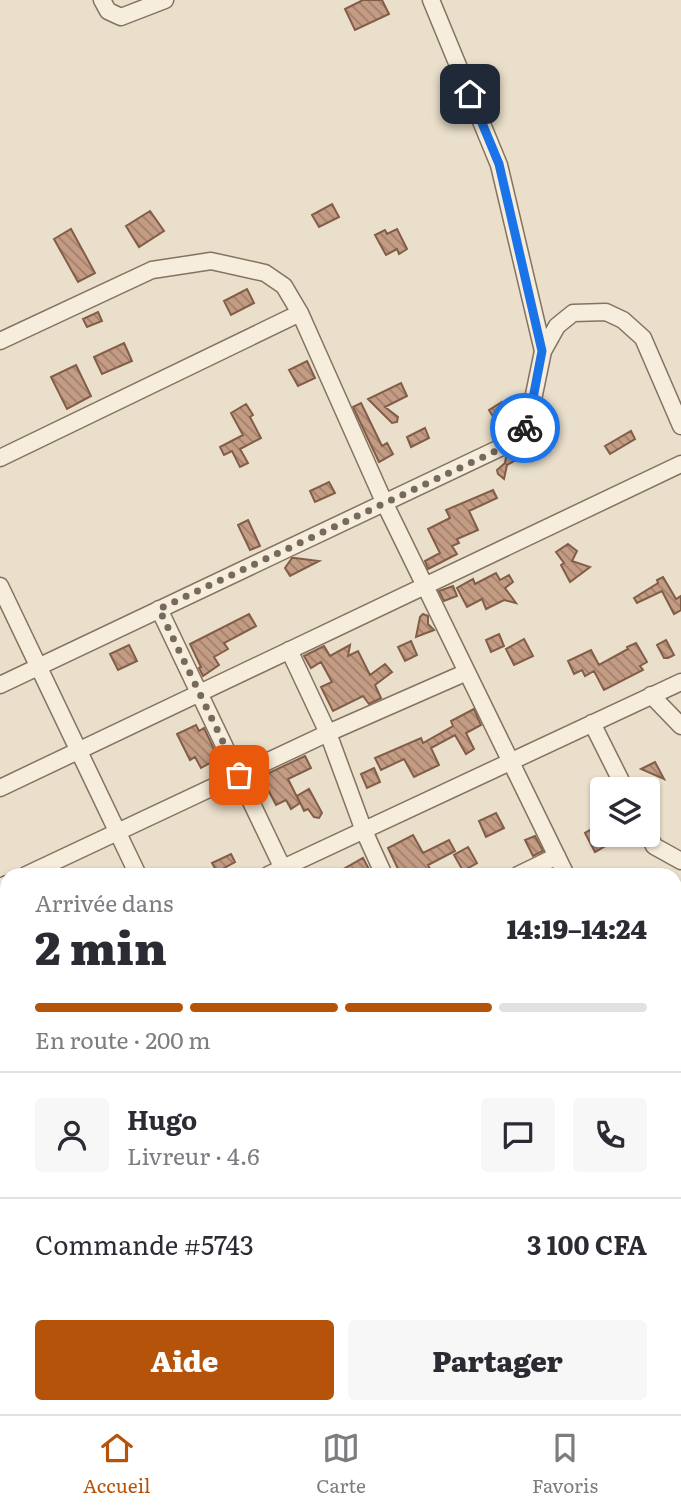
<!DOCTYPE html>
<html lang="fr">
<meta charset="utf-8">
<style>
body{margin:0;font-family:Literata,serif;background:#f7f7f7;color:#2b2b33;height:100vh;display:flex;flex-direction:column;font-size:26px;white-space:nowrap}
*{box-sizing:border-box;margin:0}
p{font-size:23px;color:#7c7c81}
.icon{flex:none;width:38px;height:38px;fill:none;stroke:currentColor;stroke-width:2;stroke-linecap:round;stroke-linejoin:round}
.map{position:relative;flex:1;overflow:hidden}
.panel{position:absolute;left:0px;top:868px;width:682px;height:546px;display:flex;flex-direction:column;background:#fff;border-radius:21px 21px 0 0;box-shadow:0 2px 5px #0004}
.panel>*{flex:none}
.buttons{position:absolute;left:590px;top:777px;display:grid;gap:14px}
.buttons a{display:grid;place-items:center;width:70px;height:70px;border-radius:7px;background:#fff;box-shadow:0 2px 5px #0004;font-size:35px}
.pin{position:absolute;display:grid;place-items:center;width:60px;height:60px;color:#fff;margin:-30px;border-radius:14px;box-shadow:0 4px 10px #0006}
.courier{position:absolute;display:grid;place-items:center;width:70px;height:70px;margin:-35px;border:5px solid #1a73e8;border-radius:50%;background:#fff;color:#222;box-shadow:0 2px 9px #0007}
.headline em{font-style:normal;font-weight:800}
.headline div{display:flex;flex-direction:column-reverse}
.headline{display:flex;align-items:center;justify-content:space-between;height:119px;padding:0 35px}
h1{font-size:46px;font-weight:800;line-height:52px}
.bar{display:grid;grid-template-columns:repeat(4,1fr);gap:10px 7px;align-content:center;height:84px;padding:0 35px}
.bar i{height:9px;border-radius:5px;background:#e1e1e2}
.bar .current{background:#b45309}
.bar p{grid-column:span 4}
.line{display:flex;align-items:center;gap:18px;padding:0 35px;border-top:2px solid #e1e1e2}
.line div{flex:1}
.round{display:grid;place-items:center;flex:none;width:74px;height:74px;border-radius:7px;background:#f7f7f7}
.action{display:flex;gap:14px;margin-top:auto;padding:14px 35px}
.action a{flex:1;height:80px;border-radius:7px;background:#b45309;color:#fff;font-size:28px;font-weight:800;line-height:80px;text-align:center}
.action a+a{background:#f7f7f7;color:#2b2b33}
.dock{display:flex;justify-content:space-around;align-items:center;height:98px;border-top:2px solid #e1e1e2;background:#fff;font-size:19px;color:#7c7c81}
.dock a{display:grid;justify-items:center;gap:4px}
.dock .current{color:#b45309}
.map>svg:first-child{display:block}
.building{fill:url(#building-back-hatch);stroke:#825d48;stroke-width:2}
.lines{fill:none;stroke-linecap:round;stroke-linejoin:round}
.minor-casing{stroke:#857260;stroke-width:19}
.minor{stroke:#f6eddc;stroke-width:16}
.done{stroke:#766a5d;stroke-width:7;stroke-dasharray:0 12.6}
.route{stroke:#1a73e8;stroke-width:9}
</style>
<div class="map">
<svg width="681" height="1414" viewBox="0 0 681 1414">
<defs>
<pattern id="building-back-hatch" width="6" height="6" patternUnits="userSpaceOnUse" patternTransform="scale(1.75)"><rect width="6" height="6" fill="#c49c84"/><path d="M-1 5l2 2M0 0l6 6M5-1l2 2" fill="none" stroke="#a07f6c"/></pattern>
</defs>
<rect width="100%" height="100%" fill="#eadfca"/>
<path class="building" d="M363,0H382L389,14L355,30L345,9Z
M332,204L339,217L319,227L312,215Z
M150,211L164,231L139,247L126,226Z
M71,229L95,273L78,282L54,239Z
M397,229L407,249L399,254L397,249L386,255L375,235L385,230L387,234Z
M247,289L254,303L231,315L224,301Z
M98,312L102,321L87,327L83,319Z
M124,343L132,361L102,374L94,357Z
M307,361L315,378L298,386L289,370Z
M76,365L91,396L67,409L51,377Z
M401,383L407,396L385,407L398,417L397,422L392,423L368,399Z
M502,402L508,413L495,420L489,410Z
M361,403L382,446L387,443L393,454L379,462L353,407Z
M246,404L253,415L250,417L261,438L240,449L248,463L240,467L232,451L224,455L220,447L243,435L231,413Z
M425,428L429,438L411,447L407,437Z
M631,431L635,439L610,454L605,446Z
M513,453L516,460L507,465L504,479L498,474L497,470L505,463L506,457Z
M329,482L335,493L315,502L310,491Z
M493,490L497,498L469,511L478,530L457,539L459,543L452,546L457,554L428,569L425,561L440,553L428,529L450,518L446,510Z
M248,520L260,546L250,550L238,525Z
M568,544L577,551L572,561L590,567L570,582L561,565L564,563L556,552Z
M292,558H295L319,561L290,576L285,568Z
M496,573L500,580L509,575L513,582L505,588L516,603L504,600L486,609L482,599L467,607L457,588L473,579L475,584Z
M663,577L676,599L681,596V610L674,614L662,591L637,603L634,598L658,583L657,580Z
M453,586L457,596L444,601L439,591Z
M249,614L256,626L224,643L228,649L214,657L219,665L203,676L199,668L201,667L190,644Z
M423,614L428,616V624L434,630L416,637L420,617Z
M499,634L504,646L491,652L486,640Z
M524,639L533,656L514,665L506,649Z
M666,640L674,655L668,658H664L657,645Z
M411,641L417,655L405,661L398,647Z
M636,643L647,662L640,666L643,670L604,690L594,671L585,676L582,670L574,674L568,661L591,650L599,665L628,649L627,647Z
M129,645L137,661L118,670L110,654Z
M350,645L348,656L358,651L370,675L385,664L392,672L375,685L381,698L369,704L363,696L333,711L321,687L332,682L321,662L311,668L304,656L324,646L330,656Z
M474,709L481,725L466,733L474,749L466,754L455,735L431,748L439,765L414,777L404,759L381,770L375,758L421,738L423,743L453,726L451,721Z
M196,725L199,731L204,728L224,770L216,774L210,763L201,768L195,757L190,760L177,734Z
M305,756L311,768L288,779L300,803L291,809L286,800L276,805L266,786L259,790L254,780Z
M655,762L664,779L641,769Z
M374,768L380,782L367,788L361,774Z
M309,789L322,813L319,818L314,817L308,809L304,811L297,796Z
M496,813L504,828L486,837L479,821Z
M597,826L607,845L595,852L585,833Z
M413,835L423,853L449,840L455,851L428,865L433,875H401L388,848Z
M535,836L543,851L533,856L525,840Z
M468,847L477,863L463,871L454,855Z
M231,854L235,862L217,872L212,863Z
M363,858L372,875H333Z"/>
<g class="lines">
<defs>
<path id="minor" d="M102,0L108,11L121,17L165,0
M431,0L499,165L543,351
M0,341L152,270L211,261L265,273L284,286L300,313L385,504L566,875
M0,458L300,313
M0,586L138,875
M159,609L286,875
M289,650L328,733L364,831L384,875
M0,685L521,438L530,414L543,351L557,326L573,313L606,312L623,320L643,338L681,426
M651,695L681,726
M592,723L625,789
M0,788L681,464
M648,833L654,846L681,861
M26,875L328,733L467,672
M268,875L681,682
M518,875L557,856
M0,887L7,884
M676,989L681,986
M0,1002L7,999
M0,1036L7,1052
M0,1114L7,1111
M676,1117L681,1126
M676,1182L681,1179
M0,1232L7,1228
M676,1295L681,1307
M0,1328L7,1325
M676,1390L681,1387
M105,1407L109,1414
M251,1407L255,1414
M315,1407L318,1414
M540,1407L544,1414
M188,1414L203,1407
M413,1414L428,1407
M627,1414L641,1407"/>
</defs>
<use href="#minor" class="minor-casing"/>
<use href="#minor" class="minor"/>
</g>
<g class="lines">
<path class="done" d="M239,775L159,609L498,450L521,438L525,428"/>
<path class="route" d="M470,94L499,164L542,351L530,414L525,428"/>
</g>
</svg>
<div class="buttons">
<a><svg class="icon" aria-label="layers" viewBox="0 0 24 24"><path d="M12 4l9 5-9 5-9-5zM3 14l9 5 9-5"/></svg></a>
</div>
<div class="pin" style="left:239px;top:775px;background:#ea580c"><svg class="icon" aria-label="bag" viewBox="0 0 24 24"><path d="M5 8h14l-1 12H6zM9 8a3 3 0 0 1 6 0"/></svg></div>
<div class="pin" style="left:470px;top:94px;background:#1f2937"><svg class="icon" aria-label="home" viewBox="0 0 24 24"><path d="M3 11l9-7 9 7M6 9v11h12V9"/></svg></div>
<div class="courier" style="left:525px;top:428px"><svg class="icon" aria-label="bike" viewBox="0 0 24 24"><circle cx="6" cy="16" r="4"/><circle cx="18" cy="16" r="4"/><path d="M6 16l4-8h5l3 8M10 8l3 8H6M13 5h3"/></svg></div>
<section class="panel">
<div class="headline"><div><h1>2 min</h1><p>Arrivée dans</p></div><em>14:19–14:24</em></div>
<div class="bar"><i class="current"></i><i class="current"></i><i class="current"></i><i></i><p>En route · 200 m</p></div>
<div class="line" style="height:126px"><a class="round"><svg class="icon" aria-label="person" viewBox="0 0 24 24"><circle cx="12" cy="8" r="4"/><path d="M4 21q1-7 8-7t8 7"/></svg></a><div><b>Hugo</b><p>Livreur · 4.6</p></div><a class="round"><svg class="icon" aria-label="chat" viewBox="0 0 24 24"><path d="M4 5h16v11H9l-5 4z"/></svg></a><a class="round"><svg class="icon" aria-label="phone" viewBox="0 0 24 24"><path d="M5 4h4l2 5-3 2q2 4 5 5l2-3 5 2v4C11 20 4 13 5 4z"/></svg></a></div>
<div class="line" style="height:91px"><div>Commande #5743</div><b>3 100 CFA</b></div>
<div class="action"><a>Aide</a><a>Partager</a></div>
</section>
</div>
<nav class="dock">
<a class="current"><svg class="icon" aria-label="home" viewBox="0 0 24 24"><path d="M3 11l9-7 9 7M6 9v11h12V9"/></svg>Accueil</a>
<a><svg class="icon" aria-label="map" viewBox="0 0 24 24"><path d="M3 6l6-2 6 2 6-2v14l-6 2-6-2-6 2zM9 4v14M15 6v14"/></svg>Carte</a>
<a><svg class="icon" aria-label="saved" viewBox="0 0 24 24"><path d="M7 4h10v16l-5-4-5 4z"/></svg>Favoris</a>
</nav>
